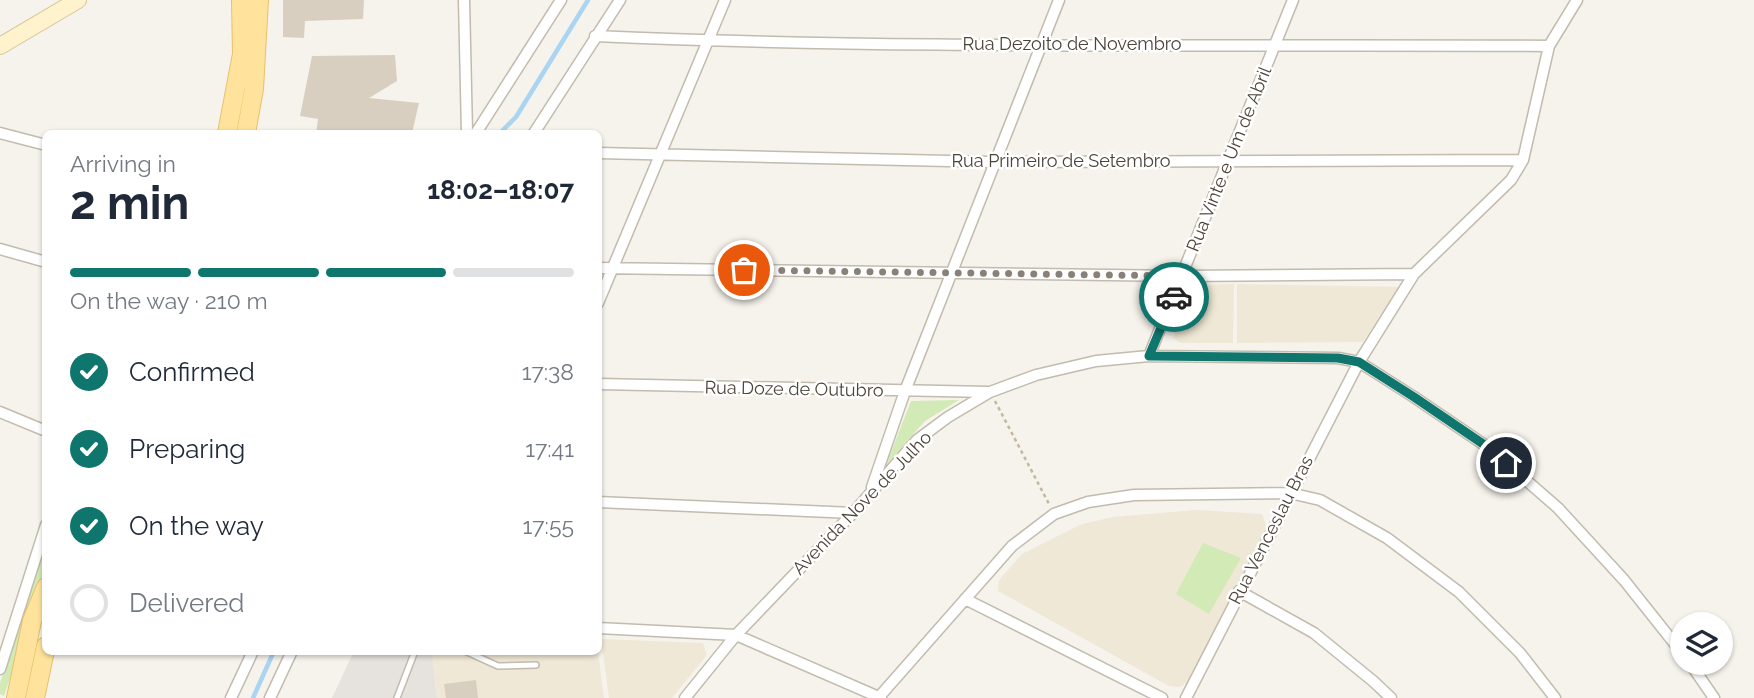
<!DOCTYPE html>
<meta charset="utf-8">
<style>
body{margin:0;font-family:Raleway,sans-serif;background:#f2f2f3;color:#1f2937;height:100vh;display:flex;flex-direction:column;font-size:26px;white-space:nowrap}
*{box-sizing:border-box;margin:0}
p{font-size:23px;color:#747a83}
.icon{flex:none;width:38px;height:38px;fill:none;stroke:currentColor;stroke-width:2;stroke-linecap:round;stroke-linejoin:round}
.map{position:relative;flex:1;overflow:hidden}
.details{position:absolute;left:42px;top:130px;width:560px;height:525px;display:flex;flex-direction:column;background:#fff;border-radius:10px;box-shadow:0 2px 5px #0004}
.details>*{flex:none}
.buttons{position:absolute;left:1670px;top:612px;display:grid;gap:14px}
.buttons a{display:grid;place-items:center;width:63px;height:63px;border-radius:50%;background:#fff;box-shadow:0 2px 5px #0004;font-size:35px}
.pin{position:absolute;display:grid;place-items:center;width:60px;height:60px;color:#fff;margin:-30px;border:4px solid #fff;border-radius:50%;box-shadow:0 2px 7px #0007}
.courier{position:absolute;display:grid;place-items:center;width:70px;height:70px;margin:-35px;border:5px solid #0f766e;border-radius:50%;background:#fff;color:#222;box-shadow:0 2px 9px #0007}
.head em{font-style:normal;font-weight:700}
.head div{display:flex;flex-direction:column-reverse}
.head{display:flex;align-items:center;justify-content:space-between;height:119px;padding:0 28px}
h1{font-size:46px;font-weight:700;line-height:52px}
.bar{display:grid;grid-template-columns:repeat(4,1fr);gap:10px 7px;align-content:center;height:84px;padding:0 28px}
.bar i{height:9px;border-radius:5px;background:#e0e1e3}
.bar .selected{background:#0f766e}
.bar p{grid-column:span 4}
ol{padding:0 28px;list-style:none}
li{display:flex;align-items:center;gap:21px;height:77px}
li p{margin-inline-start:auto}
li .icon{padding:7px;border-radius:50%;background:#0f766e;color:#fff;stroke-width:4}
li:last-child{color:#747a83}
li i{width:38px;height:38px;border:4px solid #e0e1e3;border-radius:50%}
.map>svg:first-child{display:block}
.industrial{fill:#e6e2dd}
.education{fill:#efe8d6}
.green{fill:#d2eab5}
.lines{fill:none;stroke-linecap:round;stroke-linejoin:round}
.stream{stroke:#a9d4f2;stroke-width:4.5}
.building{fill:#d8cfc1}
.lane-casing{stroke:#c2bbae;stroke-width:8}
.street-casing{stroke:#c2bbae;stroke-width:13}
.secondary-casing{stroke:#d6c79b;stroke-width:18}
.primary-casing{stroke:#e6c16a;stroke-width:20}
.path{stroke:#c4b79f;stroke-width:2.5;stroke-dasharray:3.5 3.5;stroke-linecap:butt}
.lane{stroke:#fff;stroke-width:5}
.street{stroke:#fff;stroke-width:10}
.secondary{stroke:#fff3cd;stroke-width:16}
.primary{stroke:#ffe39c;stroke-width:18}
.done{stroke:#878178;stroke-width:7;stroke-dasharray:0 12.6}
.route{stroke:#0f766e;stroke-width:9}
.labels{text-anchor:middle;stroke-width:5;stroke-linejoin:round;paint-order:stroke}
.street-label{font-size:18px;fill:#4b4439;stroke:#fff}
</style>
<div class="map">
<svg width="1754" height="698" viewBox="0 0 1754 698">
<rect width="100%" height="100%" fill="#f6f3ec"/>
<path class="industrial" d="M354,651H432L437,698H332Z"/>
<path class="education" d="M1234,284L1233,343H1181L1173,338L1194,285Z
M1237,284L1399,287L1363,342L1237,343Z
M1197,510L1262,514L1267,528L1188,682L1180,687L1169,686L998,591L999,580L1022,554L1082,524L1113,517Z
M601,639L703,643L707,655L672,698H609Z
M432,651H598L604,698H437Z"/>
<path class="green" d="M959,400L925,421L886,465L911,401Z
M45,542V573L4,696L0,694V683Z
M1203,543L1241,558L1209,614L1176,594Z"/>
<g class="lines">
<path class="stream" d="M500,133L516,117L588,0
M253,698L274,651"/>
</g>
<path class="building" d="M283,0H364L363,19L305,21L304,38L283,37Z
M395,55L397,81L369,98L419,103L412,133H316L318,119L300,116L312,56Z
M476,680L478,698H446L444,684Z"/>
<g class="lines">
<defs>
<path id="lane" d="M465,651L498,666L536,665
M397,698L415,651"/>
<path id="street" d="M464,0L467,133
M595,36C913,50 1231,44 1549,46
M0,133L46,145
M476,133L561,0
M534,133L620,0
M598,153L993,162L1523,160
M0,249L46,262
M598,268L1183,276L1414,274
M598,303L725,0
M1149,356L1293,0
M598,384L988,392
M0,412L46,431
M872,487L905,391L1059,0
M598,502L853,513
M1239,591L1314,633L1373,681L1391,698
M965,599L1162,698
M598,628L736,635L881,698
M1690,663L1714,698
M0,669L46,525
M879,697L1012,546L1054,514L1088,502L1134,495L1290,493L1320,500L1387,538L1459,592L1520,653L1555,698
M231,698L253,651
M270,698L292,651
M685,698L736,635L853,513L917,440L948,417L990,392L1036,375L1096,361L1149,356L1338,358L1359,362L1414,397L1489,448L1558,508L1624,580L1682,653
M1186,698L1359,362L1414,274L1511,180L1523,160L1549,46L1577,0"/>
<path id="secondary" d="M0,46L78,0"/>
<path id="primary" d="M227,133L242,54L241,0
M246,133L254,89L259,0
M16,698L32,621L46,587
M35,698L46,646"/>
</defs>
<use href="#lane" class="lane-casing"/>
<use href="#street" class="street-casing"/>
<use href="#secondary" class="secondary-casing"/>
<use href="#primary" class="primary-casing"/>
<path class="path" d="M995,401L1049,504"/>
<use href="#lane" class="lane"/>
<use href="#street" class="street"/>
<use href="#secondary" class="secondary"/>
<use href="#primary" class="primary"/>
</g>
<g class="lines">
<path class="done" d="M744,270L1183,276L1174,297"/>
<path class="route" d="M1174,297L1149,356L1338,358L1359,362L1414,397L1489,448L1506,463"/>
</g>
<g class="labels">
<g class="street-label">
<text x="1072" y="50">Rua Dezoito de Novembro</text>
<text transform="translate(1229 159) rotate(-68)" y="6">Rua Vinte e Um de Abril</text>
<text x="1061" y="167">Rua Primeiro de Setembro</text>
<text transform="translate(794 389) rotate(1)" y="6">Rua Doze de Outubro</text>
<text transform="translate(862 503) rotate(-46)" y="6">Avenida Nove de Julho</text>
<text transform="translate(1271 530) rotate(-63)" y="6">Rua Venceslau Bras</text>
</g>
</g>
</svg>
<div class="buttons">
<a><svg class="icon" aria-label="layers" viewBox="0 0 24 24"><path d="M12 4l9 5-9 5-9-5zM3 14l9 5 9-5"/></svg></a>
</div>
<div class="pin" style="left:744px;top:270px;background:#ea580c"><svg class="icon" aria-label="bag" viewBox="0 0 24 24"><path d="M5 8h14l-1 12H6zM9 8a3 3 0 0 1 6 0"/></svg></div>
<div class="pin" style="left:1506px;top:463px;background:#1f2937"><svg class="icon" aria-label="home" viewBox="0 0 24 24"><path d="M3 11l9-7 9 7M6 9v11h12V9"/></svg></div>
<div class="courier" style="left:1174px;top:297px"><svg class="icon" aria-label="car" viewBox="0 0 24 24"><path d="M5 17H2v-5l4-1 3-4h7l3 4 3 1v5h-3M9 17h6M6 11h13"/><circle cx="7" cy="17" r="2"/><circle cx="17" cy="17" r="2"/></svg></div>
<section class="details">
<div class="head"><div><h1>2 min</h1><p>Arriving in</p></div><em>18:02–18:07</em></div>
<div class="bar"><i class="selected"></i><i class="selected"></i><i class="selected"></i><i></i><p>On the way · 210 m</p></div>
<ol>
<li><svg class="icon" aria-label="check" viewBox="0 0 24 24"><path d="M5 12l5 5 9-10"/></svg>Confirmed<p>17:38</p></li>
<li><svg class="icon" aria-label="check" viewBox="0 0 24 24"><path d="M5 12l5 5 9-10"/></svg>Preparing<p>17:41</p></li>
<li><svg class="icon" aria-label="check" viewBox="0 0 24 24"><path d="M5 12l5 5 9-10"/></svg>On the way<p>17:55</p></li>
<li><i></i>Delivered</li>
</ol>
</section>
</div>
